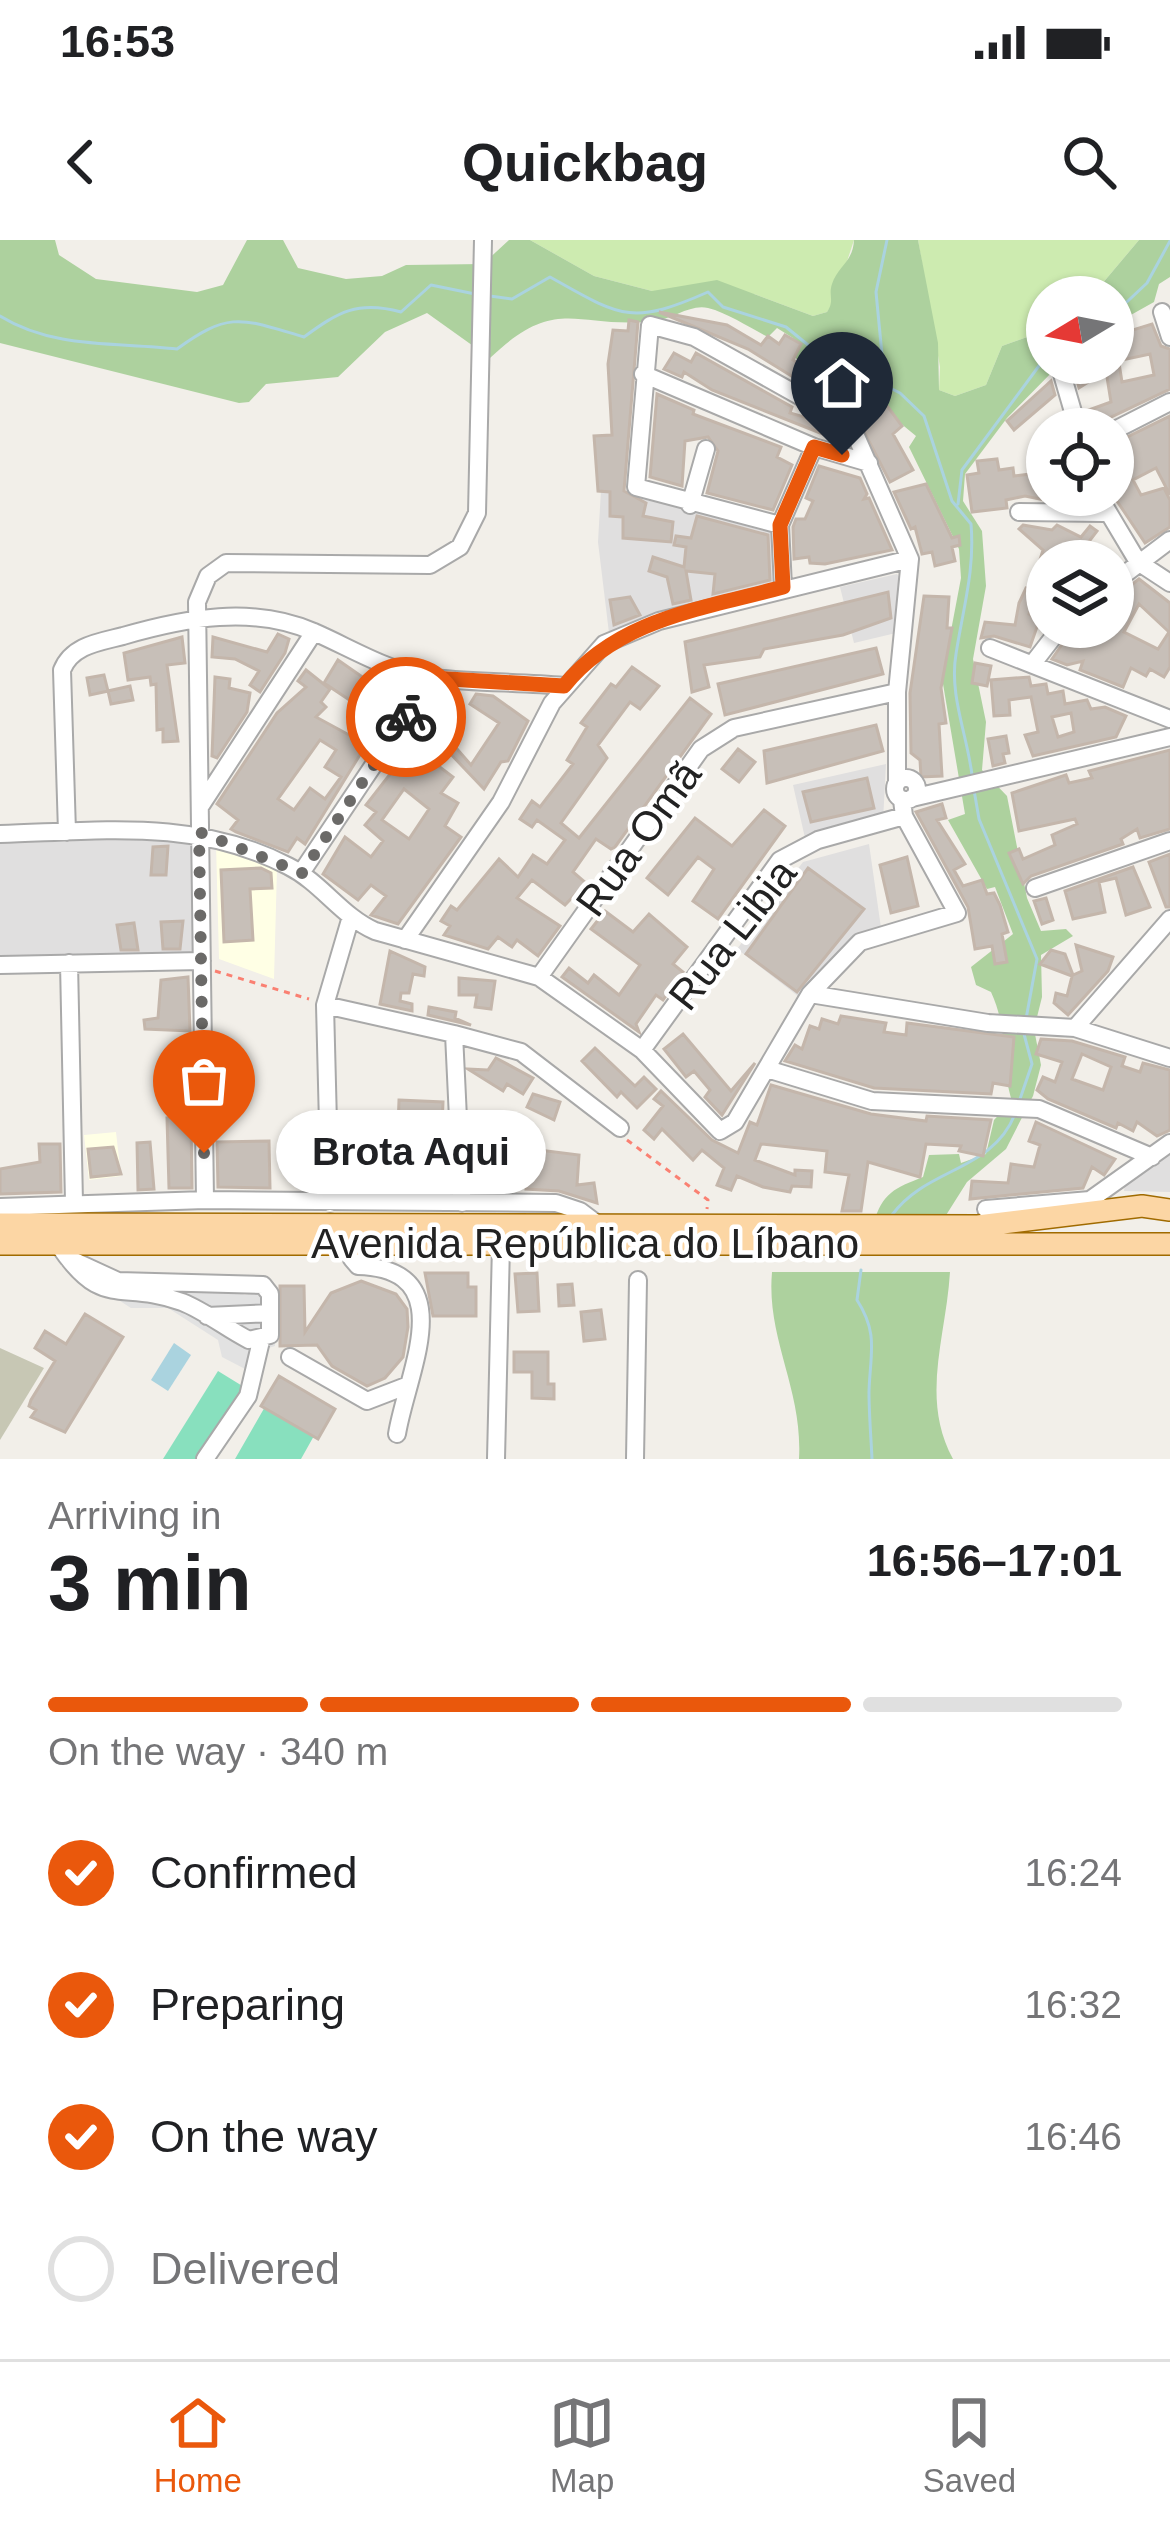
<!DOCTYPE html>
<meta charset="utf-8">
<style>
body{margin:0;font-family:Arial,sans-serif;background:#f6f6f6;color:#202124;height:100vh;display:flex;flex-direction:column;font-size:45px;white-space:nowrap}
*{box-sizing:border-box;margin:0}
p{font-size:39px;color:#757577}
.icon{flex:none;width:66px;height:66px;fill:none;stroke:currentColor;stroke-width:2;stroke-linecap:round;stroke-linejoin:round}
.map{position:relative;height:1219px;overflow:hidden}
.side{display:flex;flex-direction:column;background:#fff;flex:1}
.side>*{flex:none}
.needle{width:78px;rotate:260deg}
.controls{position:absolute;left:1026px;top:36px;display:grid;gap:24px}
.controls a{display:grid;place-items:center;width:108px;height:108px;border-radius:50%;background:#fff;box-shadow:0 3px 9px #0004;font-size:60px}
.pin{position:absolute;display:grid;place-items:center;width:102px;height:102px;color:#fff;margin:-123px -51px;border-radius:50% 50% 50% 0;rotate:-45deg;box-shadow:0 0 12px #0007}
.pin .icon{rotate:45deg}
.courier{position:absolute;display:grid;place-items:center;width:120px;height:120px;margin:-60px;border:9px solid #ea580c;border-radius:50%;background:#fff;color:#222;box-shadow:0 3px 15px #0007}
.bubble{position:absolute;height:84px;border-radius:42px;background:#fff;box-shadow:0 3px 9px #0004;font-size:39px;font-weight:700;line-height:84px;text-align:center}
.headline em{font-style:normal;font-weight:700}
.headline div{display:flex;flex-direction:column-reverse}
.headline{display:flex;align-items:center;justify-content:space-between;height:204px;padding:0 48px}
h1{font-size:78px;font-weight:700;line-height:90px}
.bar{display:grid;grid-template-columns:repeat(4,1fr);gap:18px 12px;align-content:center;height:144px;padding:0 48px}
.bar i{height:15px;border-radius:9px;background:#e0e0e0}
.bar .current{background:#ea580c}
.bar p{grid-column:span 4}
ol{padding:0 48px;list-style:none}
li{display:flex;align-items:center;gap:36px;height:132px}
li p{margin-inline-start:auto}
li .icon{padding:12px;border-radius:50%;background:#ea580c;color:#fff;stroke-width:4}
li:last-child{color:#757577}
li i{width:66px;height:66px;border:6px solid #e0e0e0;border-radius:50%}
.status{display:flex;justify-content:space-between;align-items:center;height:84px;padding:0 60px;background:#fff;direction:ltr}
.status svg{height:33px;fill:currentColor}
header{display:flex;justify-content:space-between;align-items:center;height:156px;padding:0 48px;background:#fff;font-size:54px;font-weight:700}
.tabs{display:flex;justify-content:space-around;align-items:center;height:168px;border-top:3px solid #e0e0e0;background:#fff;font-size:33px;color:#757577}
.tabs a{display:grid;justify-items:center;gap:6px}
.tabs .current{color:#ea580c}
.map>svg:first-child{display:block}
.residential{fill:#e0dfdf}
.education{fill:#ffffe5}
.construction{fill:#c7c7b4}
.grass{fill:#cdebb0}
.forest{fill:#add19e}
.pitch{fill:#88e0be}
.parking{fill:#e2e2e2}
.water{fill:#aad3df}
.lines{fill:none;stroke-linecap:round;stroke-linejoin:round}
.stream{stroke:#aad3df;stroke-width:3}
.building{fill:#c7bfb8;stroke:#c4b6ab;stroke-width:3;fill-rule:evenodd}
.minor-casing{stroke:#a9a9a9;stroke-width:20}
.major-casing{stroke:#a06b00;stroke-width:24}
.path{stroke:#fa8072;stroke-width:3;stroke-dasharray:6 6;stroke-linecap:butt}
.minor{stroke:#fff;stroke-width:16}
.major{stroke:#fcd6a4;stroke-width:21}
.done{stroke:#6b6a68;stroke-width:12;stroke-dasharray:0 21.6}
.route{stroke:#ea580c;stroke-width:15}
.labels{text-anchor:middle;stroke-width:9;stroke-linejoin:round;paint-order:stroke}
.street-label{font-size:42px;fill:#222;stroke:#fff}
</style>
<div class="status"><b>16:53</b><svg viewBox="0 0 49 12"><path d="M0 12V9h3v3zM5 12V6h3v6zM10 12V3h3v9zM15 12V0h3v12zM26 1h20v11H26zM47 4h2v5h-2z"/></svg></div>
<header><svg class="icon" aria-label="back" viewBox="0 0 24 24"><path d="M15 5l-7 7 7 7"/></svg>Quickbag<svg class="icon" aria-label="search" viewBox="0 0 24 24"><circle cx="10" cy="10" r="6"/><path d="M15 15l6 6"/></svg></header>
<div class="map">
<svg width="1170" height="1219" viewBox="0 0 1170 1219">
<rect width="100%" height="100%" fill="#f2efe9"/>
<path class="residential" d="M601,250L778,289L780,346L609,393L598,302Z
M897,334L907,347L896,393L854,403L840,347Z
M886,524L883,581L805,598L793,545Z
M194,596L196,714L0,717V600Z
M869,604L881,688L854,695L803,760L737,709L803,622Z
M1170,911V952L1124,951L1125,942Z"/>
<path class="education" d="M216,604L277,629L274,739L219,719Z
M116,892L121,936L89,940L84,895Z"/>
<path class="construction" d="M0,1108L44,1128L0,1200Z"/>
<path class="grass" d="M530,0H854L833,64L827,72L813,76L754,54L652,51L594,36Z
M918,0H1139L1091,57H1047V90L1002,106L986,145L955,156L939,150L940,127Z"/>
<path class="forest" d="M0,0H55L59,15L96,39L197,52L223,45L247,0H283L298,28L346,39L382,36L406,25L483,24L509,0H530L594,36L652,51L717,40L813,76L827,72C835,60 828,56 832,44C838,26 853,22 854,0H918L938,103L939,150L955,156L986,145L1002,106L1047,90V123H1075L1067,133L1058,126L1007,178L965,234L963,261L982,291L986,346L973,419L986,482L982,530L1007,556L1027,658L1041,691L1066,689L1073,696L1041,715L1042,757L1034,789L1041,825L1033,856L1006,909L967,942L943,980L874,983C882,953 895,948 923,937L929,915L959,914L961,923L986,914L994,880L1012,861C1000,824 1010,794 991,752L976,745L971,727L1013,694L995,647L987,649L948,580L965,574L942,438L961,338L959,309L909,207L916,196L882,168L864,165L794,117L793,98L777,88L768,97C750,88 728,73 708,68C690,64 673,79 655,81C576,90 558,53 490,118L427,73L385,92L338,137L266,144L249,162L239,163L0,103Z
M1139,0H1170V37L1159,44L1154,62L1113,85V57H1091Z
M772,1032H950C946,1098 920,1158 953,1219H799C803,1149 766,1099 772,1032Z"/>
<path class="pitch" d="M218,1131L244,1147L199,1219H163Z
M266,1165L315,1194L301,1219H235Z"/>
<path class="parking" d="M274,1046L275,1106L259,1111L247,1130L222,1117L218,1100L168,1068H131L109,1054L227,1048L245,1055Z"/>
<path class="water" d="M174,1103L191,1115L168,1151L151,1140Z"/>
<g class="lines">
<path class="stream" d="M490,56L512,59L550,37C621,77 631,86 708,52L723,67L786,87L813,109L900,153L924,176L952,261L971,284C975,331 963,368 956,414C949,455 967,494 972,535
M1113,75L1147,43L1170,1
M0,76C53,109 116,102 177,109C230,70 243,79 304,97C338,72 358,60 401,72L431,45L475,54
M885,146L876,52L887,0
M958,264L962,230L1047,115
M974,550L979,579L1037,719L1026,779
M1020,859L1032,824L1024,794
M892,975C927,927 992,932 1015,874
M861,1030L857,1060C879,1094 870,1114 869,1152C869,1174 871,1197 872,1219"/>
</g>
<path class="building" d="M659,72L727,85L761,105L768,96L779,104L785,95L801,104L793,120L808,129L816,115L831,124L822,138L835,147L831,152L867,173L879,159L888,167L902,186L893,194L913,230L890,242L856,176L748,109Z
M629,80L638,82L624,251L646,263L643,276L673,282L671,302L623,298V277L610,276V252L598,251L594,196L612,195L608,124L613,90L628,91Z
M1152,84L1161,106L1170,109V149L1090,187L1086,171L1111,162L1106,131L1079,148L1075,133L1090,123H1119L1122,142L1154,135L1150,114L1113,122V96Z
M674,113L691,122L696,113L792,167L790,173L815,180L843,202L712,150L684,132L682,137L664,129Z
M1051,141L1055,155L1014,190L1007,181Z
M657,154L694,170L693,174L781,207L777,217L792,225L773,270L707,253L718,211L708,197L685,201L682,246L650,237Z
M1170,176V255L1156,228L1133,240L1141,255L1164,248L1170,260V287L1145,303L1113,255V204Z
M997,219L999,230L1013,228L1014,236L1039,233L1045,260L1025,256L1006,260L1007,268L972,272L967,235L979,233L977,221Z
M819,226L860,238L867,254L864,259L869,258L892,310L825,324L810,323L809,317L794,319L793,287L796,279H805L813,261L806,258Z
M926,244L952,298L959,296L960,305L952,307L955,321L935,326L932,312L922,314L915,287L911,289L894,252Z
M697,276L768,295L770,340L713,354L715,334L686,331L691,360L673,364L667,337L649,331L653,317L684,327L686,307L674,305L676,296L691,298Z
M1023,285L1052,290L1057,285L1081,297L1090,286L1097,291L1078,316L1063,305L1056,318L1047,314V337L1029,374L1039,381L1030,407L994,396L981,398L985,382L1015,385L1019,363L1026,348L1031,349L1043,310L1019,289Z
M1139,339L1170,363V427L1164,437L1150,429L1146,436L1131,428L1123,447L1080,430L1083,421L1067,425L1052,419L1074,387H1113V368L1121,353ZM1139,364L1169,392L1158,409L1124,392Z
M888,352L891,378L843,395L764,409L760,417L704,425L709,447L692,452L685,402Z
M924,356L949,357L947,388H952L941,448L946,483L939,484L942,536L921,537L920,520L911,513L910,453Z
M630,357L640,375L614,385L610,360Z
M278,394L289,399L285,413L260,452L250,445L259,431L235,419L212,417L213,397L267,412Z
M182,397L185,423L167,425L178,501L163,502V489L157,490L156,444L151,445L150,437L128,440L124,413Z
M876,408L883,434L725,475L718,444Z
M338,420L381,450L383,442L401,448L397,467L370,507L366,505L305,604L297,598L288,612L236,592L231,589L238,580L217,564L277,473L306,447L298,441L306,430L330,449L321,462L326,467L316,477L351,496L366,471L324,443ZM320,500L336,510L325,527L341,537L325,559L310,548L294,570L278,559Z
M975,423L991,426L987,446L972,443Z
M632,427L659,446L640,469L630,462L598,505L607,518L561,583L579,598L690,458L711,474L615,607L611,609L596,599L573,632L586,643L565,665L532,640L517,658L560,686L538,716L517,700L512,707L498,697L488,709L444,695L450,686L441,681L451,666L457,670L499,619L518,637L533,615L547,624L565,600L537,580L532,587L520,579L532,561L540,567L573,524L567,520L587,487L581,483L611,444L616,447Z
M104,435L108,451L90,455L87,438Z
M215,437L230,439L229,448L250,453L247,472L217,518L212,516Z
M1029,437L1031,446L1046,444L1048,454L1063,451L1065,464L1087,460L1091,469L1105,467L1126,476L1116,497L1033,516L1025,495L1038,492L1031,457L1009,460L1010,475L994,476L991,440ZM1071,473L1074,492L1058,497L1052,477Z
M130,446L133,460L111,464L108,451Z
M476,454L493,456L528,481L508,521L501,522L484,549L444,507L451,502L471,525L499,483L470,464Z
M876,485L883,511L767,543L764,511Z
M1006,496L1009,513L1003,514L1005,523L993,526L988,499Z
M412,506L453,537L441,553L458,563L445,586L461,597L398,684L371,675L386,656L371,645L358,660L323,634L345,597L371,617L383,601L365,585L376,572L366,565ZM404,549L429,569L409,599L382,580Z
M738,509L755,522L739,542L722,529Z
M1170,510V589L1140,598L1137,589L1121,599L1123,604L1031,636L1023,644L1009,613L1019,609L1023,619L1055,605L1052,595L1077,584L1075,579L1019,591L1012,553L1066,535L1069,543L1092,538L1089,531Z
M867,538L874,568L811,582L803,552Z
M942,564L946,578L937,580L965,624L954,630L963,646L982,640L987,654L994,653L1000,665L1008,692L1002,694L1007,722L995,724L992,706L975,709L968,667L916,572Z
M764,570L785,586L718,679L693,661L714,629L698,617L668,655L647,638L695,578L732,606Z
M168,606L166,635H151L153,607Z
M1170,614V667H1166L1149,622Z
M907,617L918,666L891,673L880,625Z
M1133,627L1150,667L1126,675L1116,638L1099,642L1105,672L1073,679L1065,651Z
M261,628L271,633L272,648L250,649L253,700L224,702L221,630Z
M808,628L864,669L797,752L746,714Z
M1046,658L1053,680L1042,684L1034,661Z
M605,671L633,692L649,674L687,707L673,724L683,732L663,760L656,755L636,784L639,792L562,737L569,728L588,743L594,735L619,755L640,725L591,689Z
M183,681L180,709H163L161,682Z
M134,683L138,710H121L117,685Z
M1076,705L1113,717L1108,731L1068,775L1054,763L1056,753L1067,756L1072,736L1040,724L1051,710L1065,714L1073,735L1082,731Z
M390,711L425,727L424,736L413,734L409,753H401L400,761L412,764V771L380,764Z
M188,737L190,791L145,789L144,780L158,778L161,740Z
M459,738L495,741L491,769L475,767L477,755H459Z
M429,767L456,772L455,778L471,785L428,775Z
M841,776L886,783L884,792L906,795L907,783L1014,797L1010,846L993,843L991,854L874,848L785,821L795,805L802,809L810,786L819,789L822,779L838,784Z
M683,794L731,851L755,823L722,875L705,857L710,850L694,831L686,837L664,809Z
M1041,799L1072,801L1125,817L1122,826L1140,832L1143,823L1170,830V890L1157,896L1137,882L1133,891L1118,883L1116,888L1048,859L1037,850L1043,837L1055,842L1062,822L1036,814ZM1082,814L1111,827L1103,850L1072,839Z
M595,808L635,846L644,837L656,849L637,868L621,852L617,857L582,821Z
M496,818L533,838L523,854L507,844L503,851L468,829L488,830Z
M162,833L183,834L182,855L161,854Z
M771,845L871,874L926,881L927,876L991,880L983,916L959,911L961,906L926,904L920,937L868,922L861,971H842L849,935L825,932L827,911L761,904L755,920L795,935V930L812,931L811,947L792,946L790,952L763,947L737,936L731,950L717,945L724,928L702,910L693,920L662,889L654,899L644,890L663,866L654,859L661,851L712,900L738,913L750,882L757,885Z
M533,854L560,862L554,880L527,867Z
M399,860L443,862L441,911L431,912L439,949H412L410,920L383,921L385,944L344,948V922H371L370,902L344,904L342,882L368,880L369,891L398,888Z
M191,877L192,948H169L167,878Z
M509,879L511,893L491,896L489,882Z
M1036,882L1115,919L1104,935L1092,927L1083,948L970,959L972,941L1008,943L1011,924L1034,927L1040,905L1029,901Z
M269,901L270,948L218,947L217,902Z
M150,902L154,949L138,950L137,903Z
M39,904H60L61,952L0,954V929L40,922Z
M113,907L121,934L91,937L88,909Z
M531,909L579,915L577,945L594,943L597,963L559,951L526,949Z
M425,1033H468V1047H476V1076H433Z
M537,1033L539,1071L518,1072L515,1034Z
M361,1041L396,1054L407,1069L408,1087L403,1117L385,1138L367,1146L332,1126L317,1105L280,1106V1046H304L305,1092L331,1053Z
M572,1044L574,1065L559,1066L558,1045Z
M601,1070L605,1099L584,1101L581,1072Z
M85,1074L123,1097L65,1192L31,1177L36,1170L29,1166L31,1160L55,1121L35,1108L45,1091L66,1104Z
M514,1112H548V1144H554V1159L532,1158V1132H514Z
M279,1136L335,1169L318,1199L261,1166Z"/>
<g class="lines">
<defs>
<path id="minor" d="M1162,72L1170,97
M643,134L814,207L869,223
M1062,134L1078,189
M1113,191L1170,162
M1098,255L1138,322L1170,343
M690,265L706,209
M1019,272L1104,273
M780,285L636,247L650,85L694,97L819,167L856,196L910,319L897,452V543
M1113,343L1170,300
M783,347L780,285L814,207
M990,408L1170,479
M1034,422L1061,387
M895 549a11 11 0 1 1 22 0a11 11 0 1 1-22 0Z
M912,558L1170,497
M200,567L314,392
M67,592L62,430C72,405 100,402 123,396C185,378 253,365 314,392C353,409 390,433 434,438C476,443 521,442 564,446
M0,594C102,591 195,578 288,626C322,643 341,676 375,691L539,737L642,810L720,891L735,882L810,754L860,702L957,673L904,576L902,560
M301,633L432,438
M1035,648L1170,601
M405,700L501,562L552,463L604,404L659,381L910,319
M69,723L74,962
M0,725L202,721
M539,737L701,509L734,488L897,452
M810,754L988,783L1075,788L1170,818
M325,765L454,794L462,963
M1075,788L1170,679
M454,794L521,812L620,888
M642,810L780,620L818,600L904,576
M767,829L872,861L1039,869L1152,917
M205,960L197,362L208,336L226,323L430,325L460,307L477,273L483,0
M330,963L325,765L350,680
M0,967L205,960L556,963L580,971L600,986
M986,969L1090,960
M1080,974L1090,960L1170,903
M58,1004C103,1072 119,1039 182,1062C205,1071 227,1089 249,1100L270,1095V1054L263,1045L118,1041L68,1018
M354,1004L352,1019L358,1026C463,1029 407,1132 397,1194
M207,1076L270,1073
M290,1117L367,1161L406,1146
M205,1219L248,1156L261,1101
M496,1219L501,1005
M635,1219L638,1040"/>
<path id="major" d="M0,984L978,986L1142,966L1170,970
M0,1004H1170"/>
</defs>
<use href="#minor" class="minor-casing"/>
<use href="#major" class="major-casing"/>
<path class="path" d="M215,731L309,759
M627,900L708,960L707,969"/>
<use href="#minor" class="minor"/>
<use href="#major" class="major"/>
</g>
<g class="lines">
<path class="done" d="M204,913L199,592L302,633L406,477"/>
<path class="route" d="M406,477L432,438L564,446C619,378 703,369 783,347L780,285L814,207L842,215"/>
</g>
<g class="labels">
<g class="street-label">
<text transform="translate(638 598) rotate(-54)" y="15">Rua Omã</text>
<text transform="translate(732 694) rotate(-52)" y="15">Rua Libia</text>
<text x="585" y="1018">Avenida República do Líbano</text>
</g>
</g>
</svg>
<div class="controls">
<a><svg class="needle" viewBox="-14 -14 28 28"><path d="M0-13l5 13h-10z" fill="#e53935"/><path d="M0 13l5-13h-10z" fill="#757577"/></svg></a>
<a><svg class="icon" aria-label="locate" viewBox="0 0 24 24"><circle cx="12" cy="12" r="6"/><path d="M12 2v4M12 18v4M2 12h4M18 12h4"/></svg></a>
<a><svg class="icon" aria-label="layers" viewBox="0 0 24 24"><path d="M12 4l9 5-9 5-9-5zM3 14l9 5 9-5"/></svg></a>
</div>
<div class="pin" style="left:204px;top:913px;background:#ea580c"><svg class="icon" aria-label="bag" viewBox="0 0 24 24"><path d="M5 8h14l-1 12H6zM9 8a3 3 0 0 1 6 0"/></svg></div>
<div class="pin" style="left:842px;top:215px;background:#1f2937"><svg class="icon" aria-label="home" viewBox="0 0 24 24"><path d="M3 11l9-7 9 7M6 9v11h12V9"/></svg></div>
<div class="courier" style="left:406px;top:477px"><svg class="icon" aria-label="bike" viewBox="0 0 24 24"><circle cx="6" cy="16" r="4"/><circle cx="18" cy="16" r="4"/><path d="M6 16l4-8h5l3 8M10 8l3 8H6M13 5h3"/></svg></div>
<div class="bubble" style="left:276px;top:870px;width:270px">Brota Aqui</div>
</div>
<section class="side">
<div class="headline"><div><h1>3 min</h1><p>Arriving in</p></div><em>16:56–17:01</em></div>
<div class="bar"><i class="current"></i><i class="current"></i><i class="current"></i><i></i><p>On the way · 340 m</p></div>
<ol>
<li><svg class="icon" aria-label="check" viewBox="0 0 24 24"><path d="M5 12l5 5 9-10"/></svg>Confirmed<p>16:24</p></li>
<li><svg class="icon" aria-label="check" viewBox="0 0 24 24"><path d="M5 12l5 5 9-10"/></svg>Preparing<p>16:32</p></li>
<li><svg class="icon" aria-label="check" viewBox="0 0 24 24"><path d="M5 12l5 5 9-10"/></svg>On the way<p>16:46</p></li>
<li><i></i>Delivered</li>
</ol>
</section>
<nav class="tabs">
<a class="current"><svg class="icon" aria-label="home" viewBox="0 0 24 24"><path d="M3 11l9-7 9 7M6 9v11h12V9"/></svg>Home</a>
<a><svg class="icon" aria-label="map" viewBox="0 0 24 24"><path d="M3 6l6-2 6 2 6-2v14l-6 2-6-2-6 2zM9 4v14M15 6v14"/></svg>Map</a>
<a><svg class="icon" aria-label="saved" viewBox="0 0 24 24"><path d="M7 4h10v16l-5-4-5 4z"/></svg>Saved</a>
</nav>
